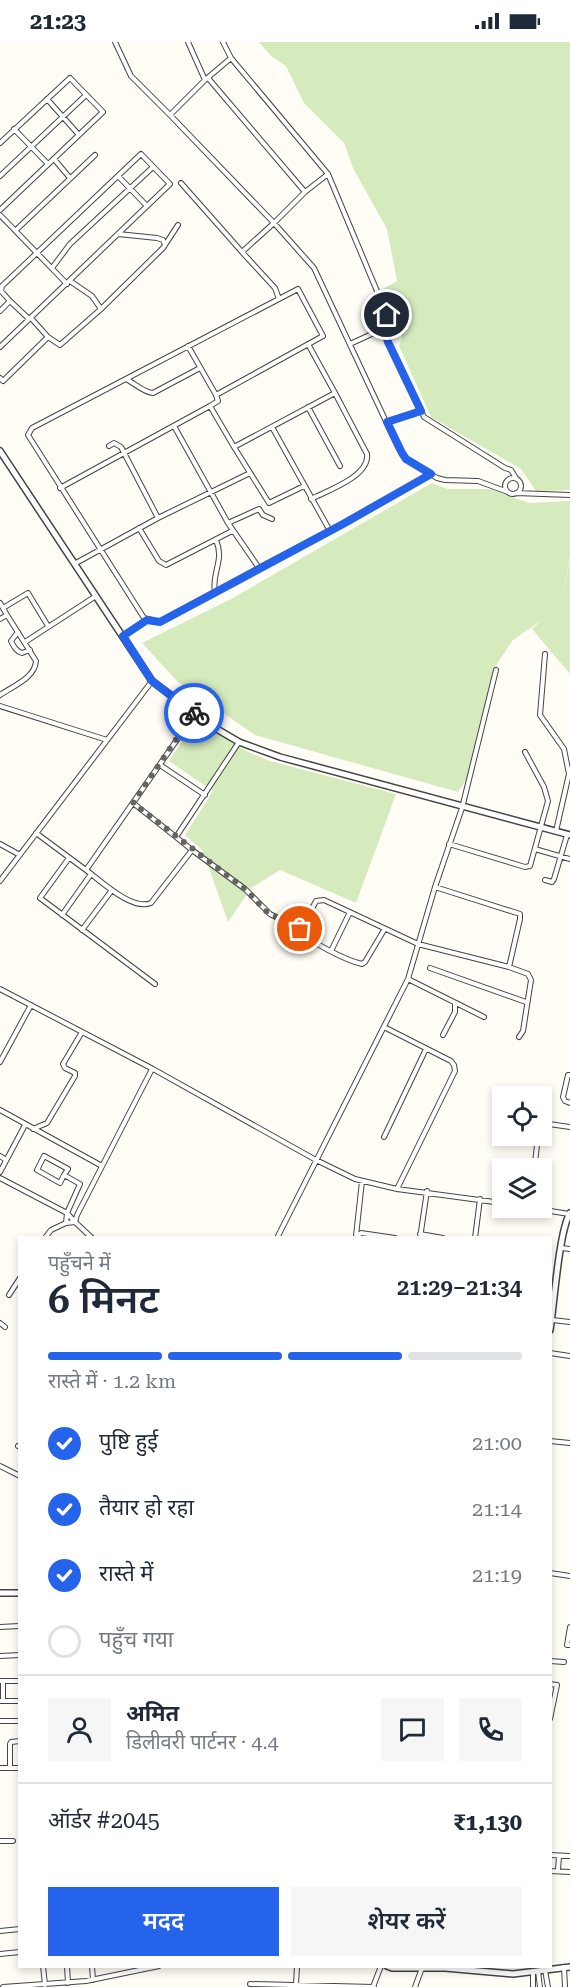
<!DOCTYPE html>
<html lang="hi">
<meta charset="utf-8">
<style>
body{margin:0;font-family:"Roboto Serif","Noto Sans Devanagari",serif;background:#f6f6f7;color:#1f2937;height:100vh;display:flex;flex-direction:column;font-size:22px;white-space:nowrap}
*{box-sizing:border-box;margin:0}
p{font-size:20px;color:#747a83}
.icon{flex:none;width:33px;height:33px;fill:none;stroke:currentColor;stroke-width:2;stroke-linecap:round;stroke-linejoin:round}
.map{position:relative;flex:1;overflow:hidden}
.sheet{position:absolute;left:18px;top:1194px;width:534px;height:732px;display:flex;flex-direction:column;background:#fff;border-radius:0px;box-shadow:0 3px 9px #0003}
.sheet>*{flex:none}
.fabs{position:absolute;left:492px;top:1044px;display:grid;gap:12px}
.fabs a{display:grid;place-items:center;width:60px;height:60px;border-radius:0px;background:#fff;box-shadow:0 3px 9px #0003;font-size:30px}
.pin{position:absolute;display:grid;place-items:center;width:51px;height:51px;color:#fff;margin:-26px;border:3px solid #fff;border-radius:50%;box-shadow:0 2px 6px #0007}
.courier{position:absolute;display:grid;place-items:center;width:60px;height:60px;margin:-30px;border:4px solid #2563eb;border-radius:50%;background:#fff;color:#222;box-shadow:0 2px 8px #0007}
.headline em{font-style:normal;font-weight:600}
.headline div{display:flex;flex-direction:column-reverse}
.headline{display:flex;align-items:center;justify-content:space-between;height:102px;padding:0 30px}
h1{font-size:39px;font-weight:600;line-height:45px}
.bar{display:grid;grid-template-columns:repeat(4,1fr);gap:9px 6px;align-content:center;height:72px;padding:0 30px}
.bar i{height:8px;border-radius:4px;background:#e0e1e3}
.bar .current{background:#2563eb}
.bar p{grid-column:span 4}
.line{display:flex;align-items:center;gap:15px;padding:0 30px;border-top:2px solid #e0e1e3}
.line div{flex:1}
.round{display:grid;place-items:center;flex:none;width:63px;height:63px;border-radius:0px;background:#f6f6f7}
ol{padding:0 30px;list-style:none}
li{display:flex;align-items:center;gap:18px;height:66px}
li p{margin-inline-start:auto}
li .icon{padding:6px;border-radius:50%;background:#2563eb;color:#fff;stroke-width:4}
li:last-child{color:#747a83}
li i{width:33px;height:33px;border:3px solid #e0e1e3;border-radius:50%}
.action{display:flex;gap:12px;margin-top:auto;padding:12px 30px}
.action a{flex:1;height:69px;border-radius:0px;background:#2563eb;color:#fff;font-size:24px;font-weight:600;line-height:69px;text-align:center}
.action a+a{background:#f6f6f7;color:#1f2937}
.status{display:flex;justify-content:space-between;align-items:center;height:42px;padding:0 30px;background:#fff;direction:ltr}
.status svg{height:16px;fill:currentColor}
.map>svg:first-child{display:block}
.green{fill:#d5ebbd}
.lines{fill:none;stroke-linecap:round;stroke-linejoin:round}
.minor-casing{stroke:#444;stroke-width:6}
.tertiary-casing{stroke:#444;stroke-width:8}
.minor{stroke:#fff;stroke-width:4}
.tertiary{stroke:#fff;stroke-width:5}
.done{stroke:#646461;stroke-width:6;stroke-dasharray:0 10.8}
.route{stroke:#2563eb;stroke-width:8}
</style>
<div class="status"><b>21:23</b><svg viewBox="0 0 49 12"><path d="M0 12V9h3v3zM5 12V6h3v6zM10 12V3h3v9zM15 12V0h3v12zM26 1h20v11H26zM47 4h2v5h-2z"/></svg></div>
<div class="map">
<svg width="570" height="1945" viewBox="0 0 570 1945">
<rect width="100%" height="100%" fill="#fffdf5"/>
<path class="green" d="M259,0H570V448L536,449L521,427L431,375L399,304L402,295L383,247L397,239L387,187L353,126L344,101L304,61L286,24L271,14Z
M432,441L448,447H490L529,461L570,459V514L561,563L570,517V632L532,587L542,578L513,598L494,626L466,738L458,750L255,693L177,639L142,601L233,556Z
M196,679L246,709L270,719L396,752L356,861L280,828L251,846L228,880L203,809L185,793L213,749L169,719Z"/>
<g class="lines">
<defs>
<path id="minor" d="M115,0L131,34L170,73L205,38
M188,0L205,38L231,16L223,0
M208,36L305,150
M47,57L79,93
M170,73L274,181L305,150L328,132L231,16
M14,87L48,122
M0,101L70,36L103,70L0,168
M54,117L70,136
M328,132L387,273L386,294L388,300L424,375L505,426L511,428L516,436
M0,134L86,53
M118,134L147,164
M181,141L242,210
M0,173L67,242
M16,188L95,113
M118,192L157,196L163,198L165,203
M52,226L70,202L153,125
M70,239L92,254L101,267L163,206L178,183
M279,257L275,246L242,210L274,181L314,226L398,405L406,417L437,436L445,438L478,439L508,450
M10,259L29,277
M0,269L10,259L1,249L2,244L141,112L170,142L0,305
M31,276L48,295L60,303L101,267
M350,302L387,285
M188,304L216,353L323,294L298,247L32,386L28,393L144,576L160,580L259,526L228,481
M0,336L3,339L48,295
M126,337C134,341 145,351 153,351L200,326
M216,353L218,359L210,364L234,405L335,351L308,302
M308,365L340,424
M387,380L421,369
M174,384L228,481L259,467L263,473L272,477
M272,385L330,489
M109,404L114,401L121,405L158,476
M234,405L269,461L304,444
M505 444a8 8 0 1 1 16 0a8 8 0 1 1-16 0Z
M60,446L210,364
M516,451L570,453
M311,457C329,448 370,434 367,412L335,351
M139,486L159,519L166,523L232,489
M76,521L158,476L250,431
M259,526L343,482L431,432
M215,550C211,531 225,519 216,498
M0,561L7,573
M3,566L28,551L48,584
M0,577L7,573L36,619C35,636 13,644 0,653
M18,590L11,599C14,605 16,609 22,611L30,608
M123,594L147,578
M25,600L96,554
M545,612L540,673L564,707L569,732L556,789
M0,664L107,698
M160,723L205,753
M133,761L176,795
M36,791L86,828L195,672
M0,802L20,813
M449,802L525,825L530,824L548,759L544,745L525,710
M535,807L570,817
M192,808L245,847L270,872L297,886H302L316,859L324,858L418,902L509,925L520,877V872L435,845
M69,816L40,856L155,942
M86,828C101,839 132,869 151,861L192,808L176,795L239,700
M545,838L552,840L554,837L567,793
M0,839L152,639
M62,873L91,832
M300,887C306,899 348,919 362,922L365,920L384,888
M82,888L112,848
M331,909L350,870
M509,925L528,932L531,938L523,989L519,995
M430,926L526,960
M408,937L484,975
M0,947L153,1027L316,1118L355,1137L397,1147L502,1161
M384,985L451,1019L454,1023L455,1029L397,1147
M443,993L455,970V961
M0,1020L31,963
M570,1033H568L563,1055L565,1059L570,1061
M0,1068L102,1124
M542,1084L549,1082L570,1085
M33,1087L47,1081L75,1034V1031L65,1026L63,1022L82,990
M384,1095L426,1007
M0,1114L6,1118
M535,1121L538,1094
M0,1130L25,1083
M64,1133L60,1141L37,1128L44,1114L68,1127L64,1133L80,1142L67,1171L66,1181L75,1180
M0,1136L67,1171L75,1180
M532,1166L569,1172
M420,1192L443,1196
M356,1194L362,1139
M356,1195L361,1191L395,1196
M45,1196L51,1188L66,1181
M92,1196L75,1180L77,1173L152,1027
M277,1196L408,937L435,845L462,766L496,628
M420,1196L427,1149
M475,1196L480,1157
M561,1206L570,1207
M9,1253L20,1236
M552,1278L570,1280
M0,1281L5,1285
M550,1311L570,1314
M550,1399L570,1401
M18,1404L20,1405
M0,1424L20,1434
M550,1531L570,1534
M0,1585L20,1584
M570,1585L567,1603H570
M0,1614L20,1613
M550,1619L564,1620
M0,1639H20
M3,1639V1659
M550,1642L557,1643L550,1677
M0,1659H20
M0,1679H20
M0,1726H20
M10,1726V1702L11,1700L20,1699
M0,1799H13
M550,1813L570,1814
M558,1828L559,1814
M550,1829L570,1830
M0,1889L20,1887
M0,1912L20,1910
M43,1924L45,1943
M67,1924L68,1941
M92,1924L93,1938
M564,1925L565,1945
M545,1928L548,1945
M538,1929L540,1945
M533,1930V1945
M250,1942L374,1945
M296,1943L297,1924
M3,1945L86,1939L159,1924
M373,1945L381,1924
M415,1945L422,1926"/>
<path id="tertiary" d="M0,409L152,639L210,683L239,700L280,715L570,793
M550,1288C554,1263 559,1189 570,1171
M0,1551H20
M387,1924L392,1926H445L513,1932L570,1925"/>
</defs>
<use href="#minor" class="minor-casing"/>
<use href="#tertiary" class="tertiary-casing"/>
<use href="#minor" class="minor"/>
<use href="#tertiary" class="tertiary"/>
</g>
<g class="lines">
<path class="done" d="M194,671L133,761L245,847L267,870L300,887"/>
<path class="route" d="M194,671L152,639L123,594L147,578L160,580L343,482L431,432L406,417L402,411L387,380L421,369L388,300L386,294L387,273"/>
</g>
</svg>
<div class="fabs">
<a><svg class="icon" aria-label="locate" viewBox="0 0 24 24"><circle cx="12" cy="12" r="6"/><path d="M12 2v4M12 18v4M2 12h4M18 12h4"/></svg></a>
<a><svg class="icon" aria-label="layers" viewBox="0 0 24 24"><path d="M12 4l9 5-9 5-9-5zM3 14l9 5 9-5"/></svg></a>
</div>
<div class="pin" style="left:300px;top:887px;background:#ea580c"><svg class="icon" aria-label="bag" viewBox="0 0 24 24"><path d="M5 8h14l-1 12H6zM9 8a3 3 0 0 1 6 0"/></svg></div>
<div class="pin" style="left:387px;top:273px;background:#1f2937"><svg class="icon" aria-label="home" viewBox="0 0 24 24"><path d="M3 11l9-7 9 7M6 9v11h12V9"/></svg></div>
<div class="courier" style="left:194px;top:671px"><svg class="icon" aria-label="bike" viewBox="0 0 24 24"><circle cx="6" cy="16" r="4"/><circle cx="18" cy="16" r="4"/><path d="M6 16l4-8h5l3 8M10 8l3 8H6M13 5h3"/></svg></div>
<section class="sheet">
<div class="headline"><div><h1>6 मिनट</h1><p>पहुँचने में</p></div><em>21:29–21:34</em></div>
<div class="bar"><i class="current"></i><i class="current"></i><i class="current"></i><i></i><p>रास्ते में · 1.2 km</p></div>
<ol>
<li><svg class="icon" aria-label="check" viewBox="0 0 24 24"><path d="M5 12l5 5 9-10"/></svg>पुष्टि हुई<p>21:00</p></li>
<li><svg class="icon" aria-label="check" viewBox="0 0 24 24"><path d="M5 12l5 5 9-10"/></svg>तैयार हो रहा<p>21:14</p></li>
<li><svg class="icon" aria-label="check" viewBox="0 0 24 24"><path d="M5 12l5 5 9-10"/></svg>रास्ते में<p>21:19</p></li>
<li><i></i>पहुँच गया</li>
</ol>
<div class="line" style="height:108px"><a class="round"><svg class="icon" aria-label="person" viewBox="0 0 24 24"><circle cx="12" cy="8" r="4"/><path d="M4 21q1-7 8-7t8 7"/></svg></a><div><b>अमित</b><p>डिलीवरी पार्टनर · 4.4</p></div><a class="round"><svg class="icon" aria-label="chat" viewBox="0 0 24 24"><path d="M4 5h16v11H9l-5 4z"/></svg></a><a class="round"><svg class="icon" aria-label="phone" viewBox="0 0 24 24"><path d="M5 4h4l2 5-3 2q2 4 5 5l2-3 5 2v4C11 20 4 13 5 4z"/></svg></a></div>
<div class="line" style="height:78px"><div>ऑर्डर #2045</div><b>₹1,130</b></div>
<div class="action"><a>मदद</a><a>शेयर करें</a></div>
</section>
</div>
